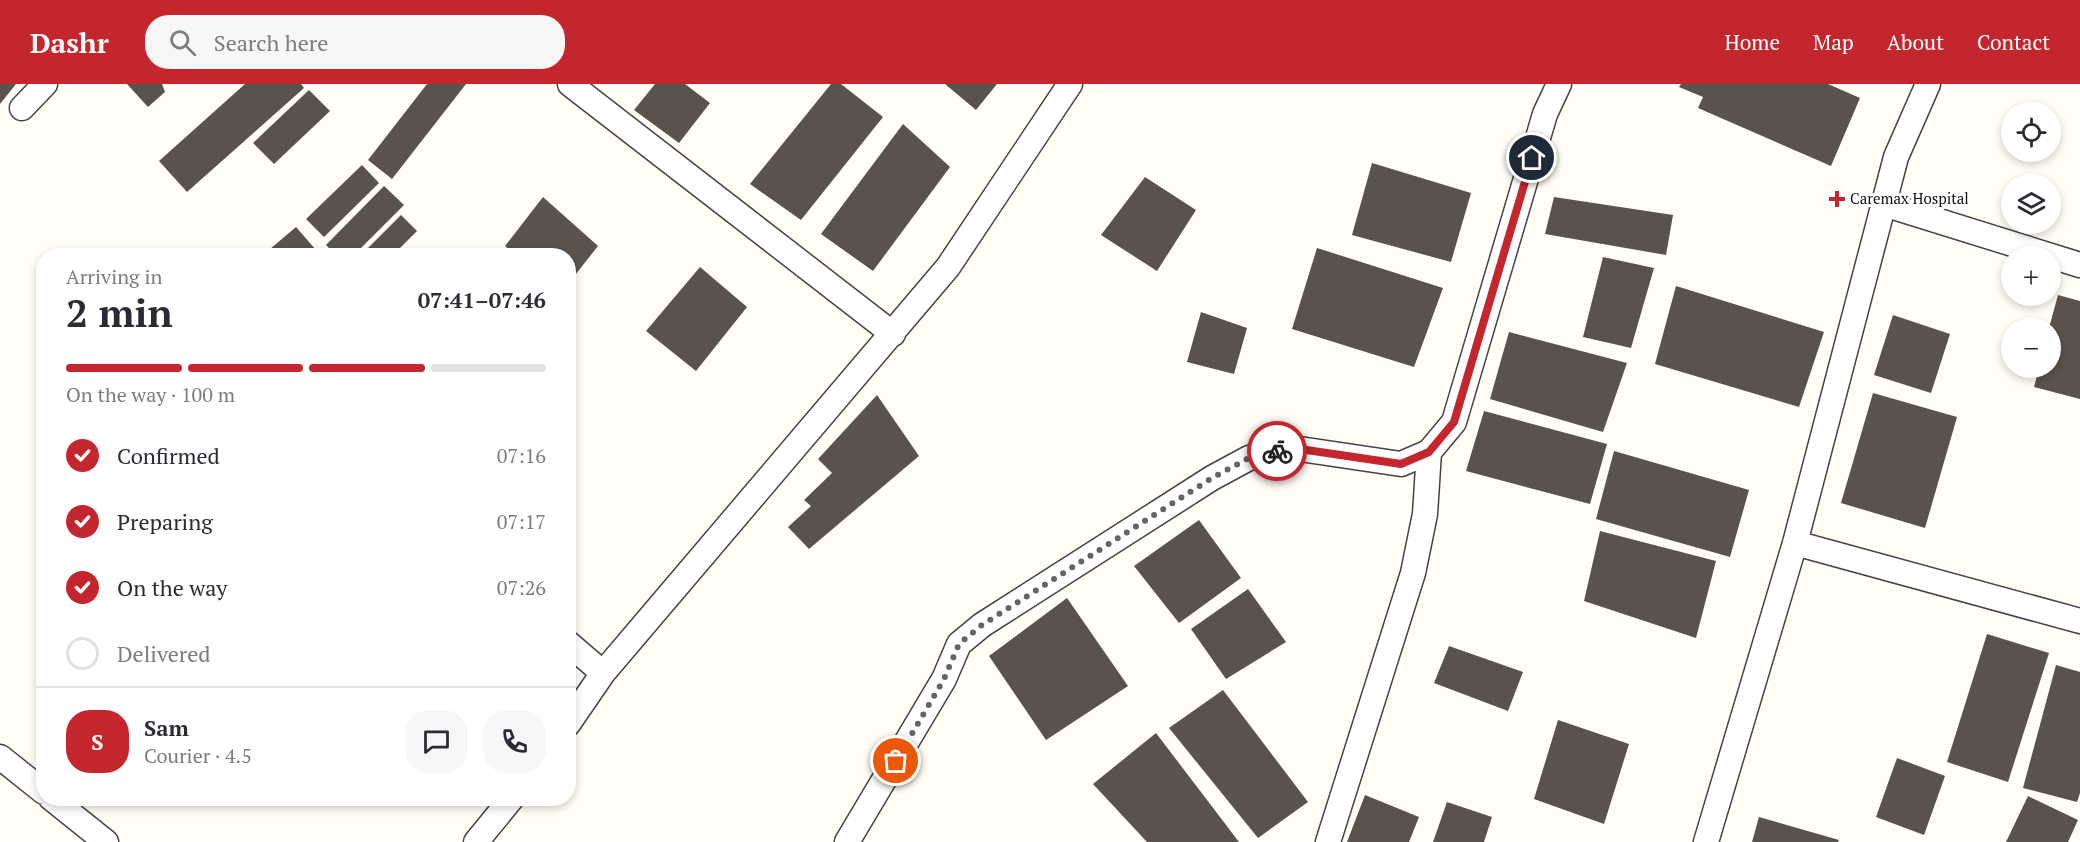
<!DOCTYPE html>
<meta charset="utf-8">
<style>
body{margin:0;font-family:"PT Serif",serif;background:#f7f7f7;color:#2b2b33;height:100vh;display:flex;flex-direction:column;font-size:22px;white-space:nowrap}
*{box-sizing:border-box;margin:0}
p{font-size:20px;color:#7c7c81}
.icon{flex:none;width:33px;height:33px;fill:none;stroke:currentColor;stroke-width:2;stroke-linecap:round;stroke-linejoin:round}
.map{position:relative;flex:1;overflow:hidden}
.panel{position:absolute;left:36px;top:164px;width:540px;height:558px;display:flex;flex-direction:column;background:#fff;border-radius:24px;box-shadow:0 3px 9px #0003}
.panel>*{flex:none}
.fabs{position:absolute;left:2001px;top:18px;display:grid;gap:12px}
.fabs a{display:grid;place-items:center;width:60px;height:60px;border-radius:50%;background:#fff;box-shadow:0 3px 9px #0003;font-size:30px}
.pin{position:absolute;display:grid;place-items:center;width:51px;height:51px;color:#fff;margin:-26px;border:3px solid #fff;border-radius:50%;box-shadow:0 2px 6px #0007}
.courier{position:absolute;display:grid;place-items:center;width:60px;height:60px;margin:-30px;border:4px solid #c4262e;border-radius:50%;background:#fff;color:#222;box-shadow:0 2px 8px #0007}
.summary em{font-style:normal;font-weight:700}
.summary div{display:flex;flex-direction:column-reverse}
.summary{display:flex;align-items:center;justify-content:space-between;height:102px;padding:0 30px}
h1{font-size:39px;font-weight:700;line-height:45px}
.bar{display:grid;grid-template-columns:repeat(4,1fr);gap:9px 6px;align-content:center;height:72px;padding:0 30px}
.bar i{height:8px;border-radius:4px;background:#e1e1e2}
.bar .current{background:#c4262e}
.bar p{grid-column:span 4}
.line{display:flex;align-items:center;gap:15px;padding:0 30px;border-top:2px solid #e1e1e2}
.line div{flex:1}
.round{display:grid;place-items:center;flex:none;width:63px;height:63px;border-radius:24px;background:#f7f7f7}
ol{padding:0 30px;list-style:none}
li{display:flex;align-items:center;gap:18px;height:66px}
li p{margin-inline-start:auto}
li .icon{padding:6px;border-radius:50%;background:#c4262e;color:#fff;stroke-width:4}
li:last-child{color:#7c7c81}
li i{width:33px;height:33px;border:3px solid #e1e1e2;border-radius:50%}
header{display:flex;align-items:center;gap:36px;box-sizing:border-box;height:84px;padding:0 30px;background:#c4262e;color:#fff}
header strong{font-size:28px}
nav{display:flex;gap:33px;margin-inline-start:auto;font-size:21px}
.search{width:420px;height:54px;background:#f7f7f7;display:flex;align-items:center;gap:15px;box-sizing:border-box;padding:0 21px;border-radius:24px;color:#7c7c81;font-size:22px}
.map>svg:first-child{display:block}
.building{fill:#5a524d}
.lines{fill:none;stroke-linecap:round;stroke-linejoin:round}
.minor-casing{stroke:#444;stroke-width:27}
.minor{stroke:#fff;stroke-width:24}
.done{stroke:#646461;stroke-width:6;stroke-dasharray:0 10.8}
.route{stroke:#c4262e;stroke-width:8}
.poi-dot{fill:#c4262e;stroke:#fff;stroke-width:2}
.labels{text-anchor:middle;stroke-width:6;stroke-linejoin:round;paint-order:stroke}
.poi-label{font-size:15px;fill:#111;stroke:#fff;text-anchor:start}
</style>
<header>
<strong>Dashr</strong>
<div class="search"><svg class="icon" aria-label="search" viewBox="0 0 24 24"><circle cx="10" cy="10" r="6"/><path d="M15 15l6 6"/></svg>Search here</div>
<nav><a>Home</a><a>Map</a><a>About</a><a>Contact</a></nav>
</header>
<div class="map">
<svg width="2080" height="758" viewBox="0 0 2080 758">
<rect width="100%" height="100%" fill="#fffdf5"/>
<path class="building" d="M0,0H16L0,20Z
M127,0H162L165,8L148,23Z
M245,0H301L304,4L187,108L159,77Z
M427,0H466L392,95L368,76Z
M655,0H685L710,19L679,59L634,26Z
M831,0H841L883,33L801,136L750,100Z
M945,0H997L976,26Z
M1681,0H1828L1860,14L1831,82L1698,24L1703,13L1679,3Z
M309,6L330,27L274,80L253,59Z
M903,40L950,83L873,187L821,150Z
M1372,79L1471,109L1451,178L1352,151Z
M362,81L379,99L324,153L306,135Z
M1145,93L1196,126L1157,187L1101,151Z
M384,102L404,121L354,171H336L326,161Z
M543,113L598,162L568,200V171H515L505,162Z
M1554,113L1673,131L1666,171L1545,150Z
M401,131L417,147L393,171H361Z
M296,143L316,166L310,171H263Z
M1317,164L1443,204L1414,283L1292,245Z
M1603,173L1654,184L1631,264L1583,253Z
M700,183L747,223L696,287L646,247Z
M1676,202L1824,248L1799,323L1655,280Z
M2058,211L2080,217V315L2034,303L2039,284H2050L2049,244Z
M1201,228L1247,244L1234,290L1187,278Z
M1893,231L1950,250L1931,309L1874,291Z
M1509,248L1627,279L1603,348L1490,315Z
M1873,309L1957,333L1925,444L1841,419Z
M877,311L919,372L809,465L788,443L811,422L804,416L832,389L818,375Z
M1484,327L1607,360L1590,420L1466,387Z
M1614,367L1749,406L1730,473L1596,435Z
M1199,436L1241,494L1179,539L1134,482Z
M1600,447L1716,477L1696,554L1584,517Z
M1248,505L1286,558L1226,595L1191,545Z
M1067,514L1128,602L1046,656L989,572Z
M1987,550L2049,569L2008,698L1947,678Z
M1449,562L1523,588L1508,627L1434,599Z
M2056,581L2080,588V709L2077,718L2023,704Z
M1223,606L1308,718L1258,754L1169,644Z
M1558,636L1629,660L1604,740L1534,715Z
M1156,649L1239,758H1147L1093,700Z
M1897,674L1945,692L1924,751L1876,733Z
M1365,711L1419,733L1409,758H1347Z
M2028,712L2078,736L2068,758H2006Z
M1447,718L1492,733L1484,758H1433Z
M1759,733L1839,756L1838,758H1752Z"/>
<g class="lines">
<defs>
<path id="minor" d="M570,0L893,250
M22,24L45,0
M1884,120L2080,181
M1795,459L2080,537
M568,559L603,589
M568,640L603,589L948,183L1070,0
M0,673L44,708
M51,714L106,758
M476,758L512,714
M847,758L944,595L959,560L982,541L1212,394L1249,374L1293,364L1401,380L1429,368L1454,338L1545,30L1559,0
M1328,758L1413,489L1425,430L1429,368
M1706,758L1795,459L1896,73L1928,0"/>
</defs>
<use href="#minor" class="minor-casing"/>
<use href="#minor" class="minor"/>
</g>
<g class="lines">
<path class="done" d="M896,677L944,595L959,560L982,541L1212,394L1249,374L1277,367"/>
<path class="route" d="M1277,367L1293,364L1401,380L1429,368L1454,338L1532,74"/>
</g>
<path class="poi-dot" d="M1834 106h6v6h6v6h-6v6h-6v-6h-6v-6h6z"/>
<g class="labels">
<g class="poi-label">
<text x="1850" y="120">Caremax Hospital</text>
</g>
</g>
</svg>
<div class="fabs">
<a><svg class="icon" aria-label="locate" viewBox="0 0 24 24"><circle cx="12" cy="12" r="6"/><path d="M12 2v4M12 18v4M2 12h4M18 12h4"/></svg></a>
<a><svg class="icon" aria-label="layers" viewBox="0 0 24 24"><path d="M12 4l9 5-9 5-9-5zM3 14l9 5 9-5"/></svg></a>
<a>+</a>
<a>−</a>
</div>
<div class="pin" style="left:896px;top:677px;background:#ea580c"><svg class="icon" aria-label="bag" viewBox="0 0 24 24"><path d="M5 8h14l-1 12H6zM9 8a3 3 0 0 1 6 0"/></svg></div>
<div class="pin" style="left:1532px;top:74px;background:#1f2937"><svg class="icon" aria-label="home" viewBox="0 0 24 24"><path d="M3 11l9-7 9 7M6 9v11h12V9"/></svg></div>
<div class="courier" style="left:1277px;top:367px"><svg class="icon" aria-label="bike" viewBox="0 0 24 24"><circle cx="6" cy="16" r="4"/><circle cx="18" cy="16" r="4"/><path d="M6 16l4-8h5l3 8M10 8l3 8H6M13 5h3"/></svg></div>
<section class="panel">
<div class="summary"><div><h1>2 min</h1><p>Arriving in</p></div><em>07:41–07:46</em></div>
<div class="bar"><i class="current"></i><i class="current"></i><i class="current"></i><i></i><p>On the way · 100 m</p></div>
<ol>
<li><svg class="icon" aria-label="check" viewBox="0 0 24 24"><path d="M5 12l5 5 9-10"/></svg>Confirmed<p>07:16</p></li>
<li><svg class="icon" aria-label="check" viewBox="0 0 24 24"><path d="M5 12l5 5 9-10"/></svg>Preparing<p>07:17</p></li>
<li><svg class="icon" aria-label="check" viewBox="0 0 24 24"><path d="M5 12l5 5 9-10"/></svg>On the way<p>07:26</p></li>
<li><i></i>Delivered</li>
</ol>
<div class="line" style="height:108px"><b class="round" style="background:#c4262e;color:#fff">S</b><div><b>Sam</b><p>Courier · 4.5</p></div><a class="round"><svg class="icon" aria-label="chat" viewBox="0 0 24 24"><path d="M4 5h16v11H9l-5 4z"/></svg></a><a class="round"><svg class="icon" aria-label="phone" viewBox="0 0 24 24"><path d="M5 4h4l2 5-3 2q2 4 5 5l2-3 5 2v4C11 20 4 13 5 4z"/></svg></a></div>
</section>
</div>
